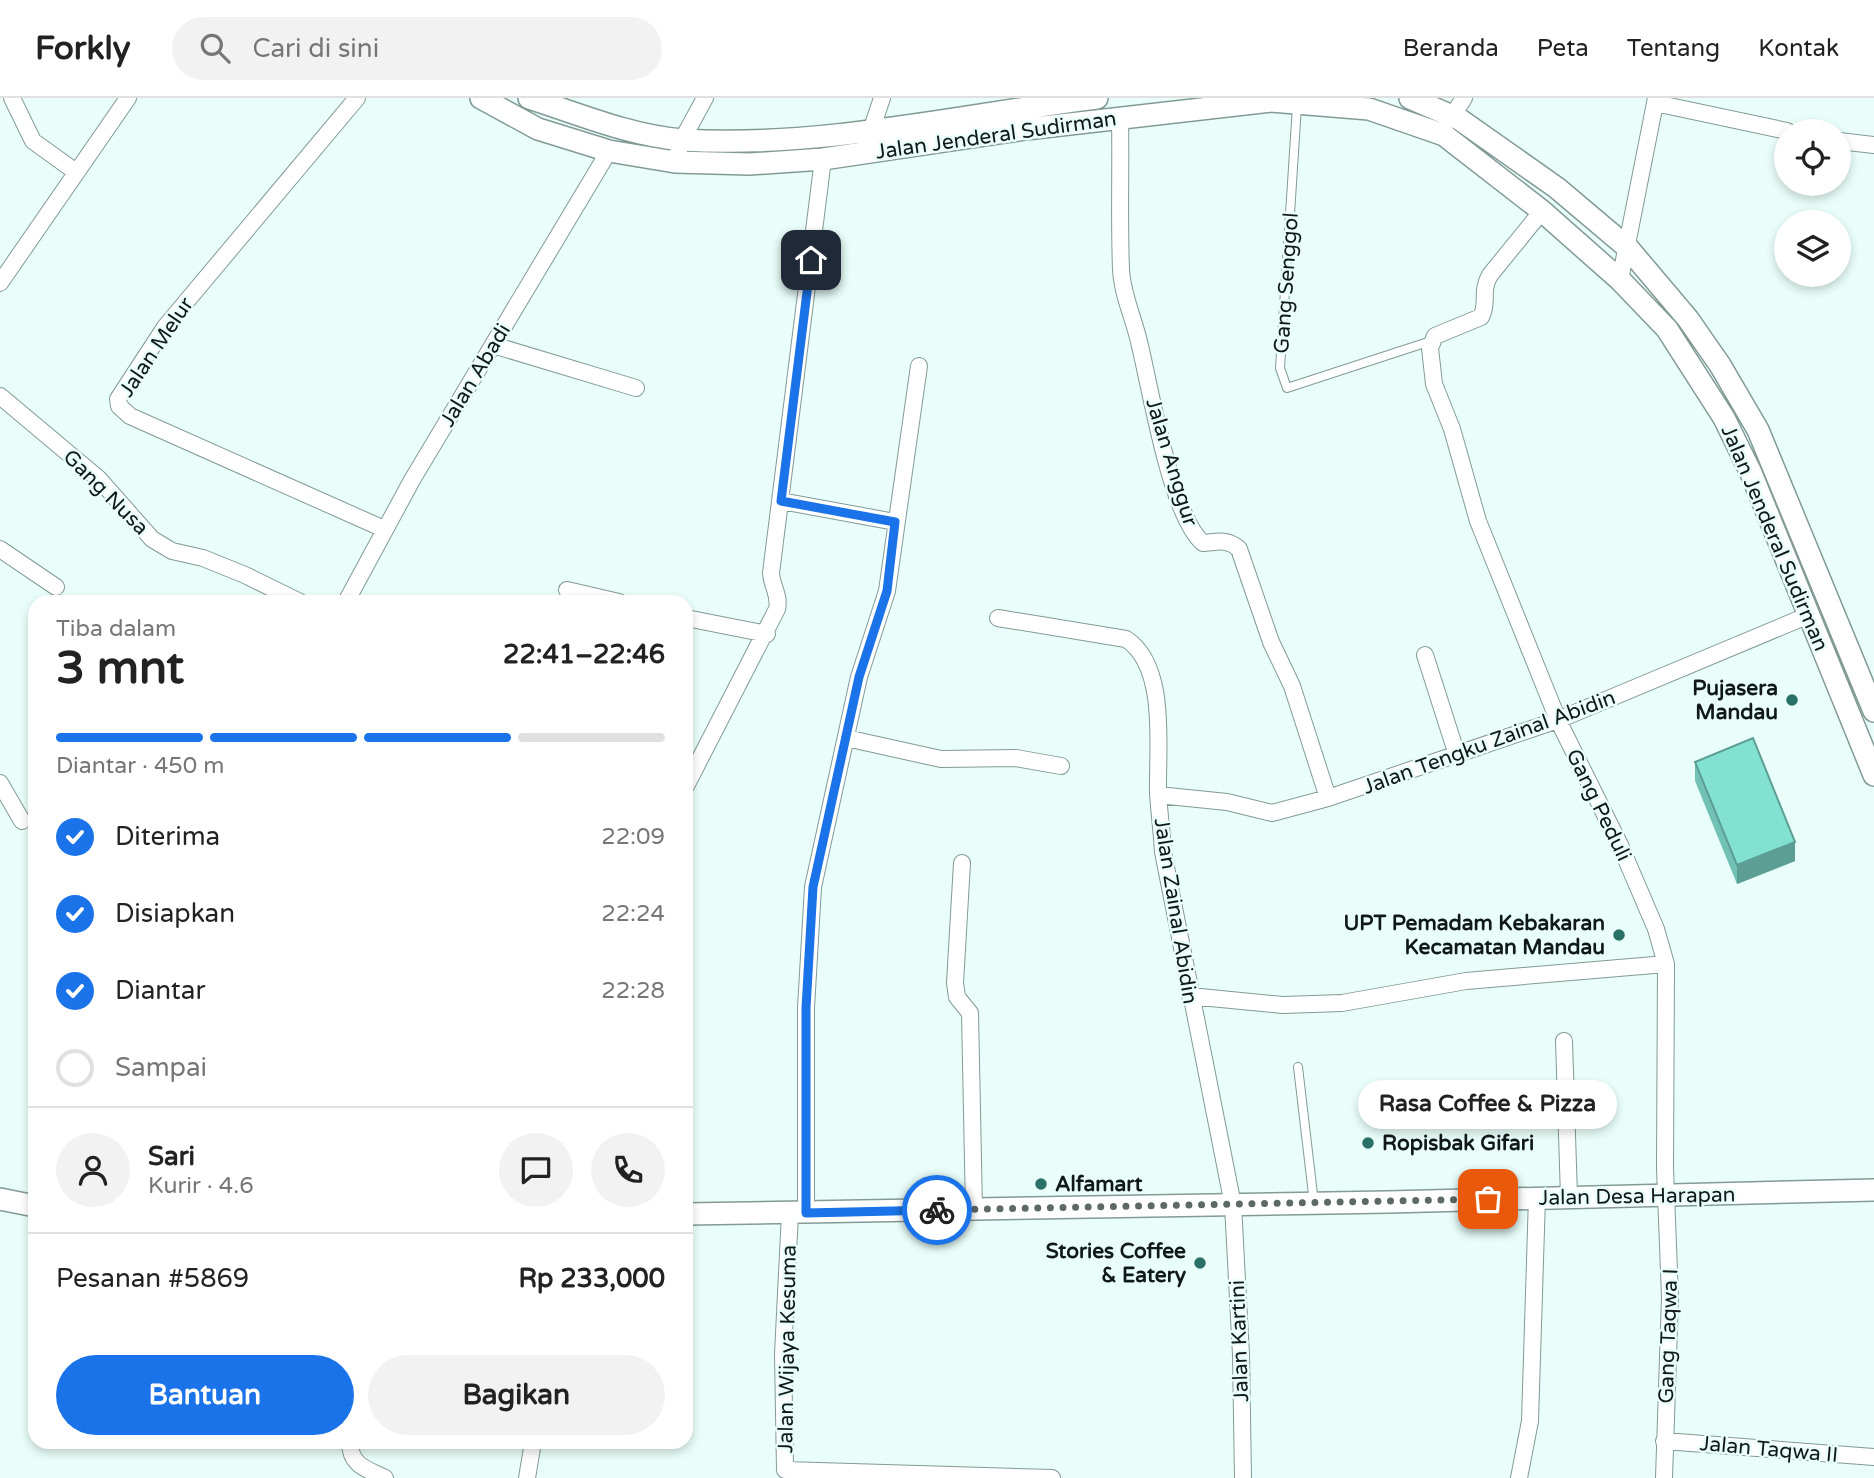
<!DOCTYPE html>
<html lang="id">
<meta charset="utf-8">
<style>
body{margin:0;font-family:"Varela Round",sans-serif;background:#f2f2f2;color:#222;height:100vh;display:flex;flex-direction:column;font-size:26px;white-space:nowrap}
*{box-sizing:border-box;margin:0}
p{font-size:23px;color:#767676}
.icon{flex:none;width:38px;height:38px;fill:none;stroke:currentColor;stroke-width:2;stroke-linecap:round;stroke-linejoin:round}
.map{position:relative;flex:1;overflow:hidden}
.details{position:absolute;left:28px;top:497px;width:665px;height:854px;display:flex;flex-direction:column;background:#fff;border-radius:21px;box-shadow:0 4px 10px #0003}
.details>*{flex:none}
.tools{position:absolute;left:1774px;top:21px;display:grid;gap:14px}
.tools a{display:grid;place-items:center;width:77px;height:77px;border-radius:50%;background:#fff;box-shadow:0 4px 10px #0003;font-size:35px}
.pin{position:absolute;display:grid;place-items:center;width:60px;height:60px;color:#fff;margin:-30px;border-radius:14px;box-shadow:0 4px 10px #0006}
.courier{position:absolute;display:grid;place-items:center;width:70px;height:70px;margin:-35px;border:5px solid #1a73e8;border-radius:50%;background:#fff;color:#222;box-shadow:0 2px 9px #0007}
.bubble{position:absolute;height:49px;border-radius:24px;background:#fff;box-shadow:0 4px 10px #0003;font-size:23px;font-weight:800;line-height:49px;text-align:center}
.headline em{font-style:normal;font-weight:800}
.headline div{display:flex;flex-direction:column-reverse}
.headline{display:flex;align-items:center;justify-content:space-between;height:119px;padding:0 28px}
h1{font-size:46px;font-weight:800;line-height:52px}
.bar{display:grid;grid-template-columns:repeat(4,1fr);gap:10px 7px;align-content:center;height:84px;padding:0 28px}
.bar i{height:9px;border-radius:5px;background:#e0e0e0}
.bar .active{background:#1a73e8}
.bar p{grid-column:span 4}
.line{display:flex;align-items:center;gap:18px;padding:0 28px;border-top:2px solid #e0e0e0}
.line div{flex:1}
.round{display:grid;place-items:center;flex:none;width:74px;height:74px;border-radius:37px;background:#f2f2f2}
ol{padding:0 28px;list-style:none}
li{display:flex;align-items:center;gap:21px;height:77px}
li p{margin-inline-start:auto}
li .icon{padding:7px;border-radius:50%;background:#1a73e8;color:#fff;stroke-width:4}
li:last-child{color:#767676}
li i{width:38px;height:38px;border:4px solid #e0e0e0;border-radius:50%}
.primary-button{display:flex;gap:14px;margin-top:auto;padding:14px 28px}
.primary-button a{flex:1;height:80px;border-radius:42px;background:#1a73e8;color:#fff;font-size:28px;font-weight:800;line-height:80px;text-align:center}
.primary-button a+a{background:#f2f2f2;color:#222}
header{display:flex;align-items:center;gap:42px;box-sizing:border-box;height:98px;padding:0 35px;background:#fff;border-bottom:2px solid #e0e0e0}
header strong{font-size:33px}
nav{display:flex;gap:38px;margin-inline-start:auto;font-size:24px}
.search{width:490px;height:63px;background:#f2f2f2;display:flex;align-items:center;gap:18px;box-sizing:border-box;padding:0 24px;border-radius:38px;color:#767676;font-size:26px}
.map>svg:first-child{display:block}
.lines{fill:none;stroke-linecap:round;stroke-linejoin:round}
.service-casing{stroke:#829a96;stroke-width:10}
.minor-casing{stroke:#829a96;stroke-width:18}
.tertiary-casing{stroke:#829a96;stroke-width:24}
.service{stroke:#fff;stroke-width:8}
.minor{stroke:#fff;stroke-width:16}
.tertiary{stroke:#fff;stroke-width:21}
.wall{fill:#71c2b5}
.shaded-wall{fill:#5c9e93}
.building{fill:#83e1d2;stroke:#5c9e93;stroke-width:2}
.done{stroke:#5c6967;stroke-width:7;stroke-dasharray:0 12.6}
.route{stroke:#1a73e8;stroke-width:9}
.poi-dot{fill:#2a7066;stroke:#e9fefa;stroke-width:2.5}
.labels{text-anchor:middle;stroke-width:5;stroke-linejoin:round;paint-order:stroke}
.street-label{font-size:21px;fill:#101918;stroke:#e9fefa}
.poi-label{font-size:21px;font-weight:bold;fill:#101918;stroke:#e9fefa;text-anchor:end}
</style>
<header>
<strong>Forkly</strong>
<div class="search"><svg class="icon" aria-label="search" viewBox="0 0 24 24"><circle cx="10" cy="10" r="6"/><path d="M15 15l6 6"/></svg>Cari di sini</div>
<nav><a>Beranda</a><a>Peta</a><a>Tentang</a><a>Kontak</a></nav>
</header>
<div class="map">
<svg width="1874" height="1380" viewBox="0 0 1874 1380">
<rect width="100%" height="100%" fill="#e9fefa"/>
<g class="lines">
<defs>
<path id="service" d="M1297,8L1280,270L1287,290L1431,243
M1298,969L1314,1105"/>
<path id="minor" d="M12,0L33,43L76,74
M357,0L165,229L118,301L119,308L130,318L384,431
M1655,5L1787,33
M1452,18L1464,0
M1120,21C1121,70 1119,121 1121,171C1122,197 1135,223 1140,248C1151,293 1171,418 1203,445C1218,444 1227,440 1239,451L1271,544L1292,588L1328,700
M871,33L882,0
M1839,43L1874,47
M675,64L682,42L705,0
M1542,113L1490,177C1480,194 1489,204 1481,219L1435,238L1430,250L1434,286L1452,331L1478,423L1558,622L1620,747L1656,831L1666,866L1665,1070L1670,1199L1664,1380
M1620,182L1656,0
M0,185L128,0
M493,247L636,290
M0,298L99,381L152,441L172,453L203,460L245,477L300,504
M781,403L895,424
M0,451L56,489
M567,492L619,504
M346,504L412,382L609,53
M686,520L767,536
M998,520L1126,541C1168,568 1157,650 1158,694C1159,714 1162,734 1163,754L1233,1107L1241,1257L1243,1380
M1425,557L1457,657
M846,640L941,661L1016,660L1061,668
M0,685L22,723
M686,688L777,511C780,497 772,489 771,475L823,61
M1158,697L1227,704L1272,715L1328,700L1558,622L1809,517
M962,765L955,885L957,899L970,915L974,1112
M1190,898L1283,907L1342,905L1466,883L1666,866
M1564,943L1569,1099
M790,1115L783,1256L785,1372L1052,1380
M806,1115V910L813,789L859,579L887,493L919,268
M1664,1343L1874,1359
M350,1344C350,1368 367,1371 385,1380
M527,1380L533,1344
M1519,1380L1530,1323L1537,1099"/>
<path id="tertiary" d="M481,0L538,31L609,53L675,64L750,66L823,61L1026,31L1271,3L1369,11L1444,37L1542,113L1620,182L1667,231L1724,320L1751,375L1874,677
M529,0C579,16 631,38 683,42C822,50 960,17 1097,0
M1410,0L1459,21L1557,90L1628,150L1688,221L1720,267L1758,332L1874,613
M0,1101L35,1108
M686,1116L1388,1104L1874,1092"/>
</defs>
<use href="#service" class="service-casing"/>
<use href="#minor" class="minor-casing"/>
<use href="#tertiary" class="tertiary-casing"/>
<use href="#service" class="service"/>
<use href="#minor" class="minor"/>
<use href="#tertiary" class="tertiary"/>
</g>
<path class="wall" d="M1695,664L1795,763L1737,786L1695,683Z"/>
<path class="shaded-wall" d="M1795,744V763L1737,786V767Z"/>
<path class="building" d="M1753,640L1795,744L1737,767L1695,664Z"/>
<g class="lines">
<path class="done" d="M937,1112L1488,1101"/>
<path class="route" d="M811,162L781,403L895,424L887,493L859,579L813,789L806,910V1115L937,1112"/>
</g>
<g class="poi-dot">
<circle cx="1792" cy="602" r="7"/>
<circle cx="1619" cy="837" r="7"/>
<circle cx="1368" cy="1045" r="7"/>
<circle cx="1041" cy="1086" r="7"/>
<circle cx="1200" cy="1165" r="7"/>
</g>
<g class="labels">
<g class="street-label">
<text transform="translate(996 37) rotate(-8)" y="7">Jalan Jenderal Sudirman</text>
<text transform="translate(1286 185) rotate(-86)" y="7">Gang Senggol</text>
<text transform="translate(156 249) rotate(-56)" y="7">Jalan Melur</text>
<text transform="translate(475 277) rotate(-59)" y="7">Jalan Abadi</text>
<text transform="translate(1172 364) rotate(73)" y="7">Jalan Anggur</text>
<text transform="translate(106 394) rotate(45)" y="7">Gang Nusa</text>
<text transform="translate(1775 440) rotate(67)" y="7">Jalan Jenderal Sudirman</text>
<text transform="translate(1489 644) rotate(-20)" y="7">Jalan Tengku Zainal Abidin</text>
<text transform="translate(1599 707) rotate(64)" y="7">Gang Peduli</text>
<text transform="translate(1176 813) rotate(81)" y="7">Jalan Zainal Abidin</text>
<text transform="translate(1637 1098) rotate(-1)" y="7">Jalan Desa Harapan</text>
<text transform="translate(1668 1238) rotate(-88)" y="7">Gang Taqwa I</text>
<text transform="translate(1239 1243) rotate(-92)" y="7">Jalan Kartini</text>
<text transform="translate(787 1251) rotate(-89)" y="7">Jalan Wijaya Kesuma</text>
<text transform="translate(1769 1351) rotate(5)" y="7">Jalan Taqwa II</text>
</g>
<g class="poi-label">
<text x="1778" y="597">Pujasera<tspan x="1778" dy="24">Mandau</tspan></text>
<text x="1605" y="832">UPT Pemadam Kebakaran<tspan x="1605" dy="24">Kecamatan Mandau</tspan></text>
<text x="1382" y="1052" text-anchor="start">Ropisbak Gifari</text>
<text x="1055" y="1093" text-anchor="start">Alfamart</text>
<text x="1186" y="1160">Stories Coffee<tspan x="1186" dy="24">&amp; Eatery</tspan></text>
</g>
</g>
</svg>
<div class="tools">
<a><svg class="icon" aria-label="locate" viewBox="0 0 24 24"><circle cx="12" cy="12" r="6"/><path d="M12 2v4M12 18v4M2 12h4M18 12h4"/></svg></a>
<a><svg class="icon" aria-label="layers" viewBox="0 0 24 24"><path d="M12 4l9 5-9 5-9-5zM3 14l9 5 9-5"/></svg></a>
</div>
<div class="pin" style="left:1488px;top:1101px;background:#ea580c"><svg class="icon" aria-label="bag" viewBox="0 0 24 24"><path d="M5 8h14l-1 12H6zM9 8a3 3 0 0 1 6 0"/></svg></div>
<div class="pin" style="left:811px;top:162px;background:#1f2937"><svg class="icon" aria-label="home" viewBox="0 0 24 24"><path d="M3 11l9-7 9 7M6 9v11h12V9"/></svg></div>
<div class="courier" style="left:937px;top:1112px"><svg class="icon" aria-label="bike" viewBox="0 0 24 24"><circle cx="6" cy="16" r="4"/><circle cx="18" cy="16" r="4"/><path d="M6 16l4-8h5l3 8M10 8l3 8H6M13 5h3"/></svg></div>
<div class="bubble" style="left:1358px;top:982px;width:259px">Rasa Coffee &amp; Pizza</div>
<section class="details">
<div class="headline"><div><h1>3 mnt</h1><p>Tiba dalam</p></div><em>22:41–22:46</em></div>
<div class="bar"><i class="active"></i><i class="active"></i><i class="active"></i><i></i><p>Diantar · 450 m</p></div>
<ol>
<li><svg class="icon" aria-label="check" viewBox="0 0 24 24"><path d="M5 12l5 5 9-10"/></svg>Diterima<p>22:09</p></li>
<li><svg class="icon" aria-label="check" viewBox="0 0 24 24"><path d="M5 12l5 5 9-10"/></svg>Disiapkan<p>22:24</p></li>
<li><svg class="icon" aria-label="check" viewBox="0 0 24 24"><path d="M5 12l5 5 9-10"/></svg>Diantar<p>22:28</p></li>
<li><i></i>Sampai</li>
</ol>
<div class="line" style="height:126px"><a class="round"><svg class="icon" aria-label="person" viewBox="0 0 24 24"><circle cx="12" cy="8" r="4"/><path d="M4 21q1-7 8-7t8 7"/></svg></a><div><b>Sari</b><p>Kurir · 4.6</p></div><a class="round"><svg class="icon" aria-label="chat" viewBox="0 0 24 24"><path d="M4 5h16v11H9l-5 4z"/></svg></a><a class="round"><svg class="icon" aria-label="phone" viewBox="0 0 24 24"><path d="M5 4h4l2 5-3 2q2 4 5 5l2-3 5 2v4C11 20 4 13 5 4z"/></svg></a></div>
<div class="line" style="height:91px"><div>Pesanan #5869</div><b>Rp 233,000</b></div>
<div class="primary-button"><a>Bantuan</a><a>Bagikan</a></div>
</section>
</div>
